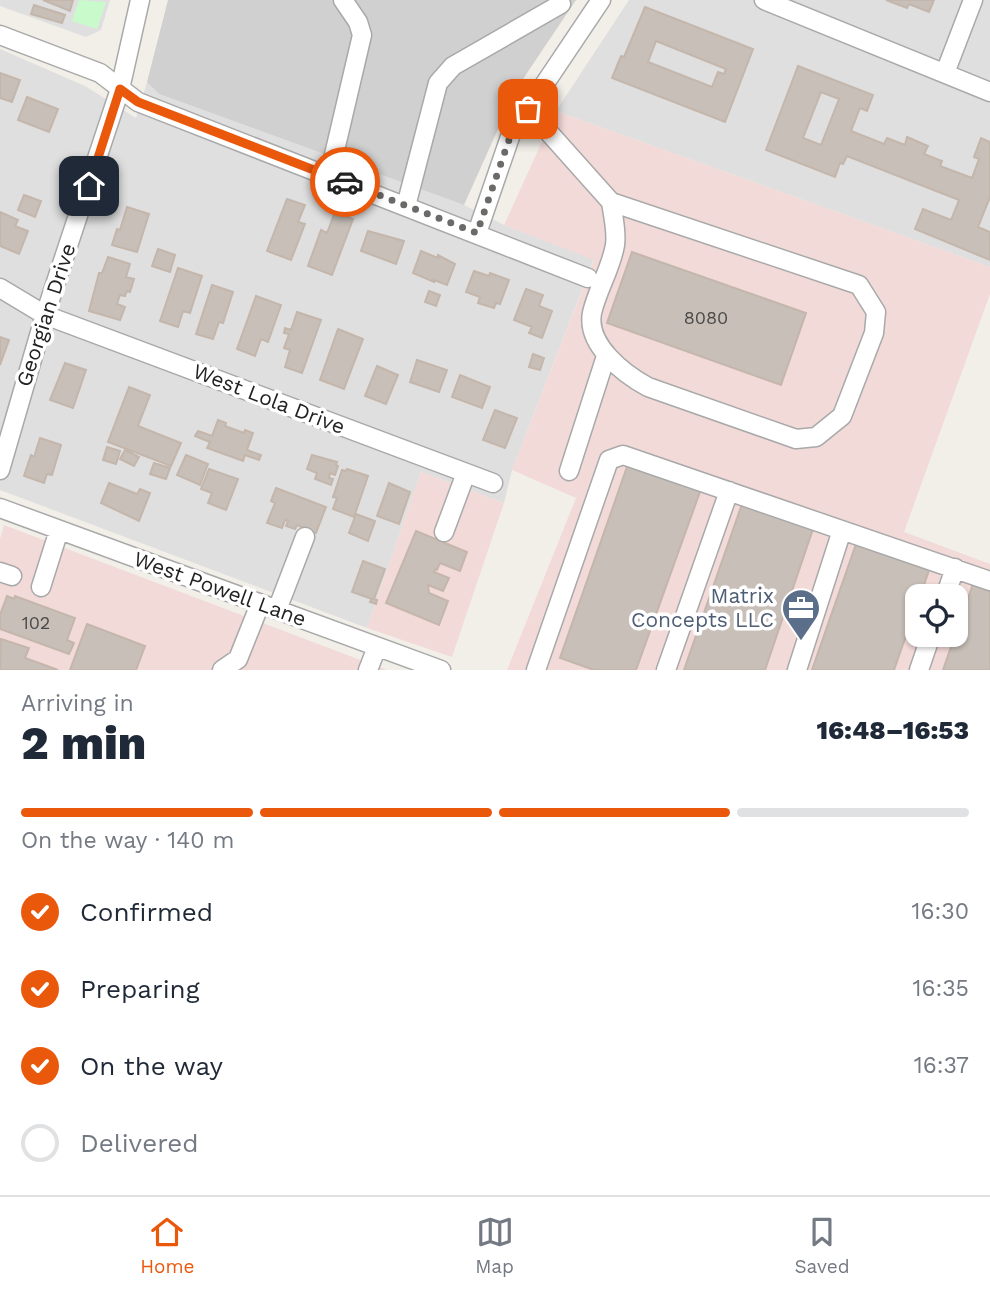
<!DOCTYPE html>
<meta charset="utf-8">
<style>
body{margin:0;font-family:"Work Sans",sans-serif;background:#f2f2f3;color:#1f2937;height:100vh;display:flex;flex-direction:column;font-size:26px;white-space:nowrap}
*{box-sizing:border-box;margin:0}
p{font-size:23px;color:#747a83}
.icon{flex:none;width:38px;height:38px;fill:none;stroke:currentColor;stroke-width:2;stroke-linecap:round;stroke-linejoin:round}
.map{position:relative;height:670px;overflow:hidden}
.details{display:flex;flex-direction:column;background:#fff;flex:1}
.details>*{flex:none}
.buttons{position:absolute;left:905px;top:584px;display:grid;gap:14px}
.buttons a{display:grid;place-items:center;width:63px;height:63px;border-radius:14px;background:#fff;box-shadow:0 2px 5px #0004;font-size:35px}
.pin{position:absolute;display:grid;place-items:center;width:60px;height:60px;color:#fff;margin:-30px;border-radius:14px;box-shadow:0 4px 10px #0006}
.courier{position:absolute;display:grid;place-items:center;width:70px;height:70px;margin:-35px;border:5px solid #ea580c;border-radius:50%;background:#fff;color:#222;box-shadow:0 2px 9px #0007}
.head em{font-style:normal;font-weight:800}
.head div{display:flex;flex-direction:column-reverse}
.head{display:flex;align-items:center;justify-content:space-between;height:119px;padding:0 21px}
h1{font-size:46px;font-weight:800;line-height:52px}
.bar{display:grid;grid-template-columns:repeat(4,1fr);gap:10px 7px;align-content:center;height:84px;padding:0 21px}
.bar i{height:9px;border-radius:5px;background:#e0e1e3}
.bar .current{background:#ea580c}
.bar p{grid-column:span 4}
ol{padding:0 21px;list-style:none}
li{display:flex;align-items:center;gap:21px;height:77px}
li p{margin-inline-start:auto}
li .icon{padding:7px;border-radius:50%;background:#ea580c;color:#fff;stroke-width:4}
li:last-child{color:#747a83}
li i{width:38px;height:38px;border:4px solid #e0e1e3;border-radius:50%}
.dock{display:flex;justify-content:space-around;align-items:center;height:98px;border-top:2px solid #e0e1e3;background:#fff;font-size:19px;color:#747a83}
.dock a{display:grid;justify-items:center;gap:4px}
.dock .current{color:#ea580c}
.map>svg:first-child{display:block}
.residential{fill:#e0dfdf}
.commercial{fill:#f2dad9;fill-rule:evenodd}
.religious{fill:#d0d0d0}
.park{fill:#c8facc}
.building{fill:#c7bfb8;stroke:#c4b6ab;stroke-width:2;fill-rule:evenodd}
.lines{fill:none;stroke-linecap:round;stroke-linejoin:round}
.minor-casing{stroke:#a9a9a9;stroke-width:21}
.minor{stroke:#fff;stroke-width:18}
.done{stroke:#6b6a68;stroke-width:7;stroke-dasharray:0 12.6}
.route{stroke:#ea580c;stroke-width:9}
.labels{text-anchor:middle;stroke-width:7;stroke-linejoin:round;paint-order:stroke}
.number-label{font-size:18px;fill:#4b4948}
.street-label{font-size:21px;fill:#222;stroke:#fff}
.service-label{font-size:21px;fill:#4e5e75;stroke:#fff;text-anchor:end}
</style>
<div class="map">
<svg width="990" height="670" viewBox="0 0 990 670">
<rect width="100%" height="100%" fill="#f2efe9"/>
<path class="residential" d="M0,0H110L101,30L86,37L0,6Z
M629,0H990V267L556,111Z
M0,49L85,86L136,118L147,82L159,94L464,205L504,225L594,259L512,470L504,503L421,472L367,628L0,490Z"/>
<path class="commercial" d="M556,111L990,267V294L904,532L990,564V670H507L576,498L512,470L594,260L504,225ZM917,597H956V635H917Z
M421,472L504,503L452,657L367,628Z
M4,525L387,670H0V539Z"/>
<path class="religious" d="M168,0H576L515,91L464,205L159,94L147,82Z"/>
<path class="park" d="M79,0L106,2L97,29L72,21Z"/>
<path class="building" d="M43,0H73L70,11Z
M886,0H934L929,12L909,4L907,8Z
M34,5L65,15L62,23L31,14Z
M645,7L753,49L725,122L612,78L621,56L624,57ZM656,41L726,69L724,74L718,72L712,87L648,62Z
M798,66L873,95L867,111L860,108L851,131L884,144L887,138L905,145L907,137L928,146L924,154L942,161L940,166L972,178L979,159L974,157L981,138L990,142V197L978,227L990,232V260L915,229L923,209L951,220L959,200L847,156L843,164L840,163L835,177L766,150ZM821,92L839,99L821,145L803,138Z
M0,73L20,80L12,102L0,98Z
M27,97L58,109L49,132L18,120Z
M24,195L41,201L35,217L18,210Z
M287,199L305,205L298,222L305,224L291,260L267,251Z
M127,207L149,214L137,252L112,245L117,229L120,230Z
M0,212L18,220L15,226L28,231L19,254L0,246Z
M335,212L353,219L332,275L308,266L321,230L327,233Z
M368,231L404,241L396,264L361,251Z
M158,249L175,255L170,272L152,266Z
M421,251L438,258V255L455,264L447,285L434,280V282L413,273Z
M632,252L806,313L781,385L607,323Z
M108,257L130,264L126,277L134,279L130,292L127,291L125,296L120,295L117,304L125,307L120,320L89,311L99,273H102Z
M178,268L202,276L190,313L183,311L178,327L160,321Z
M474,271L489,276L490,273L509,280L500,304L496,303L494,308L478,303L480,297L466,292Z
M212,285L233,292L223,323L219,322L213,339L196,334Z
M526,289L543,295L539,306L552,311L542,338L529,333L532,327L514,320Z
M429,291L440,295L436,306L425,302Z
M256,296L281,305L268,342L261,339L255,356L237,349Z
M297,312L321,320L302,373L285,367L290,350L284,348L289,334L284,333L285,328L291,330Z
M338,329L363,339L344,389L320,380Z
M0,337L9,340L0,365Z
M533,354L544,358L540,370L529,367Z
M417,360L447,370L439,392L410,382Z
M65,363L86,370L73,408L50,400Z
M377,366L398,375L386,404L365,396Z
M460,375L490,387L482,408L452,397Z
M129,387L150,395L138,426L181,443L171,466L108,442Z
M495,410L517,418L505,448L483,440Z
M218,420L226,423L225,426L244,433L245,430L253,433L247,450L261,455L259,460L245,455L243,461L207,448L210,442L195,436L198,431L212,436Z
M40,438L61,445L52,475L47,474L44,483L24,476L31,455L34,457Z
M107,447L120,451L116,464L103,460Z
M125,450L139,457L134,466L120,459Z
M186,455L208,464L200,485L177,475Z
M312,455L337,462L336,465L338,466L335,475L330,473L329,478L333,479L331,485L315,479L317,473L307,469Z
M154,463L170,468L166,479L150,474Z
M628,464L701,489L636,670H594L560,658Z
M209,469L238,479L226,510L208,503L212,493L201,489Z
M347,469L368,476L354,517L333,509L337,498L333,497L342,470L346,471Z
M109,483L137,494L140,489L150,493L139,521L101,503Z
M389,483L410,492L399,524L377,516Z
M276,488L326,507L316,533L297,525L295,529L286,526L288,521L285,520L282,528L267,523L275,503L271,501Z
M742,504L813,529L765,670H684Z
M356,514L375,521L368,541L349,533Z
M416,531L467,552L460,571L440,563L437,570L435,569L434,572L449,578L443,591L428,585L429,593L448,601L439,625L386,603Z
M856,544L929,570L920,597H917V604L894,670H812Z
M363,561L385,569L374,599L377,600L376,604L370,602L372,599L352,592Z
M975,578L990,583V670H943Z
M7,596L14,599L15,596L75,618L67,640L74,643L69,654L0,629V615Z
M87,624L145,646L136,670H70Z
M1,639L29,648L25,658L58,670H0Z"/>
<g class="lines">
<defs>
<path id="minor" d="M764,0L990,92
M0,35L100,73L138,102L588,278
M945,73L973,0
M528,109L611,202L859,285L876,312L874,333L842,416L816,437L796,439L648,387C624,374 586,345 592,313C597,290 611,269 615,245C617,231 613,216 611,202
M329,176L362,35L358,22L343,0
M406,206L438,83L453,66L561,4
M477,233L511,134L601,0
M0,288L45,315L493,483
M0,470L45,315L120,89L140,0
M569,471L606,356
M0,508L441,670
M444,532L466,473
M0,572L12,576
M41,587L59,530
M945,597L955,568
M277,610L305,537
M222,670L238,659L260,604
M368,670L377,647
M536,670L609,460L623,455L990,581
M666,670L729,491
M797,670L842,530
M919,670L931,635"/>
</defs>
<use href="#minor" class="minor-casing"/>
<use href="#minor" class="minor"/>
</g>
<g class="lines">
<path class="done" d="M345,182L477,233L511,134L528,109"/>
<path class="route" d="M89,186L120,89L138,102L345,182"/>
</g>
<defs>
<symbol id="office-pin" viewBox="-11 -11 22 30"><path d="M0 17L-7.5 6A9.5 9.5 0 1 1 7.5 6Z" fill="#5c6f8a" stroke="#fff"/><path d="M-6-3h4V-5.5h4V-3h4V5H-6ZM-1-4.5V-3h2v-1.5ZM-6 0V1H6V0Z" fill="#fff"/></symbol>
</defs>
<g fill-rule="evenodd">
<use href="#office-pin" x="779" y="586" width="44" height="60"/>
</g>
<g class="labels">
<g class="number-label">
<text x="706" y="324">8080</text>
<text x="36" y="629">102</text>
</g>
<g class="street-label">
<text transform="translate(46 315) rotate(-72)" y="7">Georgian Drive</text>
<text transform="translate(269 399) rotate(21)" y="7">West Lola Drive</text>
<text transform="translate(220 589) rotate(20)" y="7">West Powell Lane</text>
</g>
<g class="service-label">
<text x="774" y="603">Matrix<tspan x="774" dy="24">Concepts LLC</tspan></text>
</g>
</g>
</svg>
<div class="buttons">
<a><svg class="icon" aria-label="locate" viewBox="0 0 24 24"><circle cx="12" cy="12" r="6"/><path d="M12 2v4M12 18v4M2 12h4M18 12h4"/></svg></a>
</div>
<div class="pin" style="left:528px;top:109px;background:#ea580c"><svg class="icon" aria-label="bag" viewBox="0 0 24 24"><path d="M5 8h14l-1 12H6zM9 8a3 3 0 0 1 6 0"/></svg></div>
<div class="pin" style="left:89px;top:186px;background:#1f2937"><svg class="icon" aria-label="home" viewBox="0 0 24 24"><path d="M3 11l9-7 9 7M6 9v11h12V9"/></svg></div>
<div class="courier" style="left:345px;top:182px"><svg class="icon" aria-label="car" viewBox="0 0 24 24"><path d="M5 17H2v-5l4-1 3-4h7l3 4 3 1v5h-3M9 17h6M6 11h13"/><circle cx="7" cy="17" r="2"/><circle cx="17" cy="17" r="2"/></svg></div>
</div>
<section class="details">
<div class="head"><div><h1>2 min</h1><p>Arriving in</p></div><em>16:48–16:53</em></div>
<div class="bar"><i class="current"></i><i class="current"></i><i class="current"></i><i></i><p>On the way · 140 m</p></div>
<ol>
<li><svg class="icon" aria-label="check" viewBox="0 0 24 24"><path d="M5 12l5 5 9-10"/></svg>Confirmed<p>16:30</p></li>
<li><svg class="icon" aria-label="check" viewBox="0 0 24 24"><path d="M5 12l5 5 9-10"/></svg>Preparing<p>16:35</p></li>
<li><svg class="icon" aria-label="check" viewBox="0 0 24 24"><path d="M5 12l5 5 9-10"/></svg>On the way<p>16:37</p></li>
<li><i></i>Delivered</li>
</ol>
</section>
<nav class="dock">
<a class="current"><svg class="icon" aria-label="home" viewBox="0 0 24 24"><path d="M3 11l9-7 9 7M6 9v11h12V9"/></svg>Home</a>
<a><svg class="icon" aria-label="map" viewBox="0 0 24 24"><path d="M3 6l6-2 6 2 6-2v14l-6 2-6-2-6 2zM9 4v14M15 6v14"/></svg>Map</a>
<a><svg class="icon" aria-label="saved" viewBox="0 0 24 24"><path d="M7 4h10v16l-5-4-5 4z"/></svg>Saved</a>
</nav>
